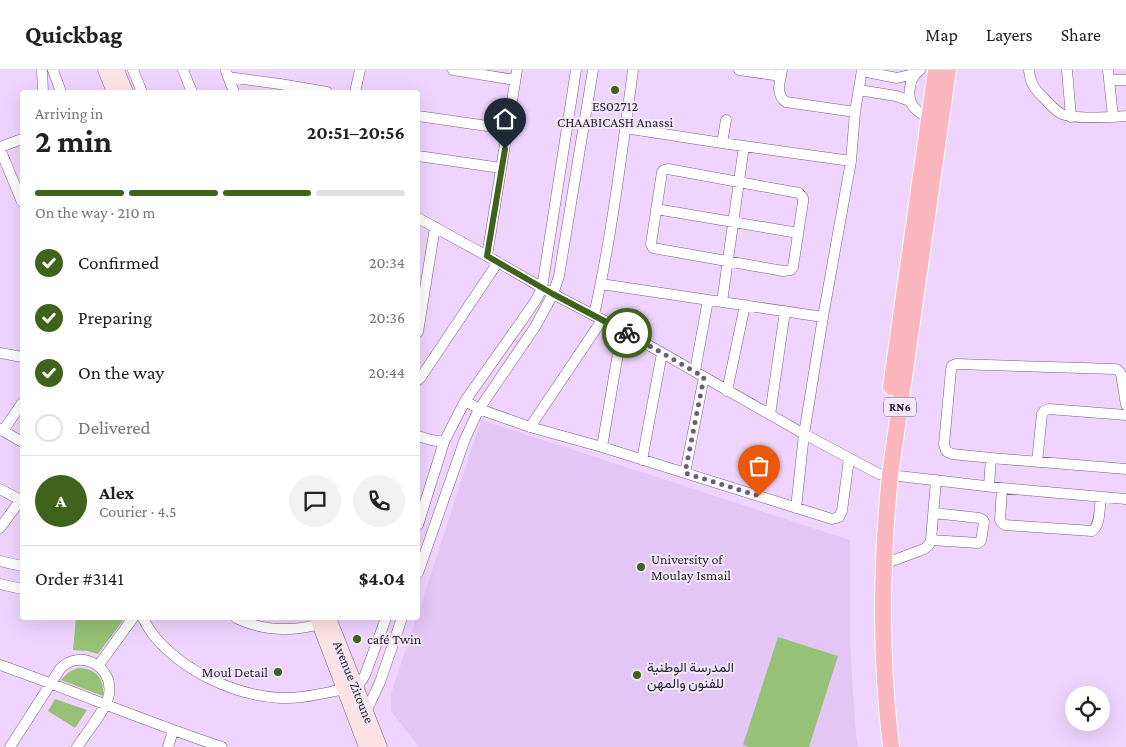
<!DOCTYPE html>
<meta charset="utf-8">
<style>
body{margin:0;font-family:"Crimson Pro",Vazirmatn,serif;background:#f2f2f2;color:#202124;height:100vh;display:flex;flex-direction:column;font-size:19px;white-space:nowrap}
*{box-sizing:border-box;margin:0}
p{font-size:16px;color:#757577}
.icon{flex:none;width:28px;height:28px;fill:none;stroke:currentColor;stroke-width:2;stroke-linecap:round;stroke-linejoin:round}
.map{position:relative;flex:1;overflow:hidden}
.drawer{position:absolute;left:20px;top:20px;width:400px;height:530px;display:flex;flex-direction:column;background:#fff;border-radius:5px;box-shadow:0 5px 20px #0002}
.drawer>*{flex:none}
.tools{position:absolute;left:1065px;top:616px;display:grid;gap:10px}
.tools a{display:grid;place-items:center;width:45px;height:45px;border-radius:50%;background:#fff;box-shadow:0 5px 20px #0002;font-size:25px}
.pin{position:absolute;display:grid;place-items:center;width:42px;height:42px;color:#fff;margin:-51px -21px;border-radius:50% 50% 50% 0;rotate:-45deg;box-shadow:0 0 5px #0007}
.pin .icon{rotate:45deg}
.courier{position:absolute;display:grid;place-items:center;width:50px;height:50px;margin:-25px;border:4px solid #3f631b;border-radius:50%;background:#fff;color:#222;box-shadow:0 1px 6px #0007}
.head em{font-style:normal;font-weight:700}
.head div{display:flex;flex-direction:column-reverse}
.head{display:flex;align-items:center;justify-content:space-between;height:85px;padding:0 15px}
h1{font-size:32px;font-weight:700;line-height:38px}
.bar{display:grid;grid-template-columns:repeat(4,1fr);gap:8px 5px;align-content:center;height:60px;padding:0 15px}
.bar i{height:6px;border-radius:4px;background:#e0e0e0}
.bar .on{background:#3f631b}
.bar p{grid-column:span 4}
.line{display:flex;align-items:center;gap:12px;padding:0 15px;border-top:1px solid #e0e0e0}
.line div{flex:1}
.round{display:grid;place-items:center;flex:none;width:52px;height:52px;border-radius:26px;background:#f2f2f2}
ol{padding:0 15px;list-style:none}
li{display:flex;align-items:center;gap:15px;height:55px}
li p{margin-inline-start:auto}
li .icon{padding:5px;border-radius:50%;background:#3f631b;color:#fff;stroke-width:4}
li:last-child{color:#757577}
li i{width:28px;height:28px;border:2px solid #e0e0e0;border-radius:50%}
header{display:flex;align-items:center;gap:30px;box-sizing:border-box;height:70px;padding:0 25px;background:#fff;border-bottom:1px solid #e0e0e0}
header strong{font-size:24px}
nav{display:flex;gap:28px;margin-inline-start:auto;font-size:18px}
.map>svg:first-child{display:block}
.built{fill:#e3c5f6}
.green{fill:#97c176}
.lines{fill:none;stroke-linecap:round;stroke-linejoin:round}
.minor-casing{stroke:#755e83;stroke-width:11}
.secondary-casing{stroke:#755e83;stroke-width:15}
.trunk-casing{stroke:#fff;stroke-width:18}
.minor{stroke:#fff;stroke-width:10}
.secondary{stroke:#fee3e6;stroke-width:14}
.trunk{stroke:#fbb6be;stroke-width:16}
.done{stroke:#6d5e77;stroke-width:5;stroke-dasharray:0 9}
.route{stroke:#3f631b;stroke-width:6}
.poi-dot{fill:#3f631b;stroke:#f2e8f9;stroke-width:2}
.labels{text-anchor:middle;stroke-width:4;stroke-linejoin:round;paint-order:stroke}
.shield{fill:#f2e8f9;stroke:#655b6b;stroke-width:1}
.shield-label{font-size:12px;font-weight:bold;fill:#281f2e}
.poi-label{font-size:14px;fill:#281f2e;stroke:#f2e8f9;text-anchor:start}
.street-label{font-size:14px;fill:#281f2e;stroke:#f2e8f9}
</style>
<header>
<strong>Quickbag</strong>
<nav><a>Map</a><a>Layers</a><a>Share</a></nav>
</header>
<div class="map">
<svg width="1126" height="677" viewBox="0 0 1126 677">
<rect width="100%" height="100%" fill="#eed4fe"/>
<path class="built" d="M481,350L850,470V572L855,654L858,677H419L391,641V624L416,548H418V544Z"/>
<path class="green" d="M76,548H125L98,584L87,581L73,580Z
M778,567L838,586L809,677H749L743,675Z
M78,598C96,598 105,609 103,626L61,610L69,602Z
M55,629L87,640L75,658L48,641Z"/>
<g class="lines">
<defs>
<path id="minor" d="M42,0L43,22
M53,0L61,22
M133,0L142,22
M183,0L192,22
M453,0L515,10
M739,0L781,6
M782,0C780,11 775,25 786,32L855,42
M920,0C914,5 911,9 910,17C907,35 915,40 929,49
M1029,0C1030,12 1034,19 1043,27C1048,32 1053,39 1060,43C1072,50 1111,47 1126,46
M1067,0L1071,47
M1108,0L1113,47
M226,1L234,22
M862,1L897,8L914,4
M228,7L280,14L327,22
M1110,10H1126
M859,20L896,26L910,31
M355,22L360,0
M418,46L508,59
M625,58L722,73L851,91
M722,73L726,50
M0,77L22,69
M0,79L22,132
M418,86L501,98
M668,99L799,123L803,128V132L793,197L791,200L783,201L653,178L651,174L662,102L664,100Z
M656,139L798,163
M418,148L487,186L553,224L622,260L804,364L879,404
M487,186L517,0
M601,214L823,247
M722,232L744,76
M594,245C612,165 622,82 633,0
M418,262L435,157
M0,283L22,287
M695,301L708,230
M418,310L421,307L498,192
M727,321L745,235
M465,331L479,339L530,357L602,377L832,449L839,447L842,441L849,389
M1126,335L1121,304L1118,300L1115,299L956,294L952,296L951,300L944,374L946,381L952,384L991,388L1126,399
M770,345L785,241
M530,357L602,250
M0,359L22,372
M3,361L22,333
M418,366L431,370L444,372
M602,377L622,260
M642,390L662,283
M1037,392L1042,344L1044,341L1049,339L1126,345
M685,403L704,307
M890,405L1002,418L1126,429
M989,416L991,388
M1002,418L1000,450L1002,453L1005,455L1092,461C1101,455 1099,438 1101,427
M0,419L22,431
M796,438L804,364L823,247L851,91L855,42L862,0
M418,455L444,372L465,331L523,249L536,230L542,218L576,0
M0,458L22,428
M931,470L978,473L981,471L984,452L983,450L979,448L934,443
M0,491L22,496
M884,494L924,479L929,475L931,470L936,410
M418,503L465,369L479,339L535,257L553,224L559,206L593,0
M0,514L22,519
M143,548C146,554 150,561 155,567C185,602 234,625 280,628C302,629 323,623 345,619
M236,548C263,561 291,562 320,554
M0,595C74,621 147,652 222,677
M98,596L133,548
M357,618L365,605L386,548
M366,642L380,612L402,548
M10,677L60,599C79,578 114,596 109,624C107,639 86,663 77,677
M168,677L173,661"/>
<path id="secondary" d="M105,0L114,22
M117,0L126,22
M317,548L366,677
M329,548L380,677"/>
<path id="trunk" d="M891,317L936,0
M891,677C880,587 881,495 890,405L948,0"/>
</defs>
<use href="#minor" class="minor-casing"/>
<use href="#secondary" class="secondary-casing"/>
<use href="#trunk" class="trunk-casing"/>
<use href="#minor" class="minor"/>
<use href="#secondary" class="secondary"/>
<use href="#trunk" class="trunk"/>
</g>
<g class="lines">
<path class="done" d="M627,263L704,307L685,403L759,426"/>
<path class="route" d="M505,79L487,186L553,224L627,263"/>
</g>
<g class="poi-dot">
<circle cx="615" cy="20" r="5"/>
<circle cx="641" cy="497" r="5"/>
<circle cx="357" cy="569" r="5"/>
<circle cx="278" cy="602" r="5"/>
<circle cx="637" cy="605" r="5"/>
</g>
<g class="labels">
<rect class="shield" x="884" y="327.5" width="32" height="19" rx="4"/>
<g class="shield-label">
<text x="900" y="341">RN6</text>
</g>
<g class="poi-label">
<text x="615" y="41" text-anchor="middle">ES02712<tspan x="615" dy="16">CHAABICASH Anassi</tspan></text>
<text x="651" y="494">University of<tspan x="651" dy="16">Moulay Ismail</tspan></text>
<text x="367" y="574">café Twin</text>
<text x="647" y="602">المدرسة الوطنية<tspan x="647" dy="16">للفنون والمهن</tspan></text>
<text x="268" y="607" text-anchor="end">Moul Detail</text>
</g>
<g class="street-label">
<text transform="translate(354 612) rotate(68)" y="5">Avenue Zitoune</text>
</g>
</g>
</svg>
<div class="tools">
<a><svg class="icon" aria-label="locate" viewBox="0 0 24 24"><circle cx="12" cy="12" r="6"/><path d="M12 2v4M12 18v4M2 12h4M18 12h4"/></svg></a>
</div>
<div class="pin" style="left:759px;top:426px;background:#ea580c"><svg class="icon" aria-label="bag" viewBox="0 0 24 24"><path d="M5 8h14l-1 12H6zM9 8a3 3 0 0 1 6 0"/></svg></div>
<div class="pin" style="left:505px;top:79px;background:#1f2937"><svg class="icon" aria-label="home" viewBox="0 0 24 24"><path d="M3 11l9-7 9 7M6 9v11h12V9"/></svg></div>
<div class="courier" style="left:627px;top:263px"><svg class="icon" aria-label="bike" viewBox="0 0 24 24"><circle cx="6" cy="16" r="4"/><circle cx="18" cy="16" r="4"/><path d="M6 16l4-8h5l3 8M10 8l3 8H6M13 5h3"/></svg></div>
<section class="drawer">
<div class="head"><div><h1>2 min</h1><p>Arriving in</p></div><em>20:51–20:56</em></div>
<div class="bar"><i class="on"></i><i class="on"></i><i class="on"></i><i></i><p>On the way · 210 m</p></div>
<ol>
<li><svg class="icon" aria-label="check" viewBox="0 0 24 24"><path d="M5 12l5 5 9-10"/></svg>Confirmed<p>20:34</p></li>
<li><svg class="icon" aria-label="check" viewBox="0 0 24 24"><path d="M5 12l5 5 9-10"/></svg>Preparing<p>20:36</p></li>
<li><svg class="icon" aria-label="check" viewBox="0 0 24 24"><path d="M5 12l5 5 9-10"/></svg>On the way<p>20:44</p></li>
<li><i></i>Delivered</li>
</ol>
<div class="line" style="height:90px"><b class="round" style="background:#3f631b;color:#fff">A</b><div><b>Alex</b><p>Courier · 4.5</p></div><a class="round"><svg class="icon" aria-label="chat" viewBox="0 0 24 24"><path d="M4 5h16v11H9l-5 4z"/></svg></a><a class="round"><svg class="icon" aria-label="phone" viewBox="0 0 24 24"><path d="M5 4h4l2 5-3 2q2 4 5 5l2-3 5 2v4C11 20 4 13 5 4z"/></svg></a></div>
<div class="line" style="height:65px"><div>Order #3141</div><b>$4.04</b></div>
</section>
</div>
